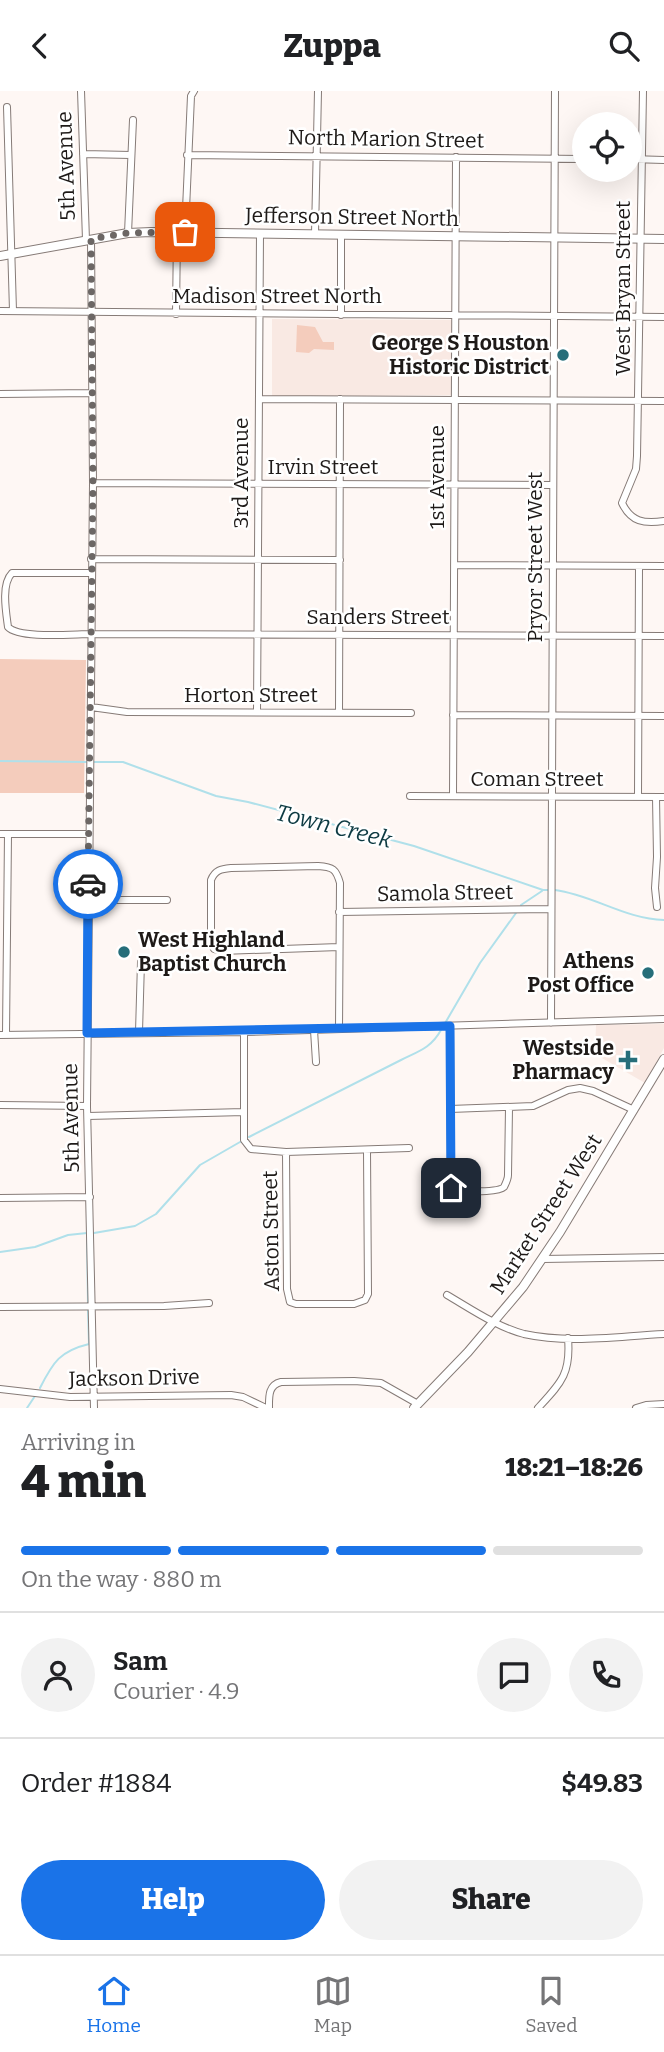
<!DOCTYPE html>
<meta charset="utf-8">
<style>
body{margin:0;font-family:Bitter,serif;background:#f2f2f2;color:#202124;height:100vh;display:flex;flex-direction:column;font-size:26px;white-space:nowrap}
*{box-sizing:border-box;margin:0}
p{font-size:23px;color:#757577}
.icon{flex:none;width:38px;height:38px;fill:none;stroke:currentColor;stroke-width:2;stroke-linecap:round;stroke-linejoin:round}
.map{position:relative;height:1317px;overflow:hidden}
.details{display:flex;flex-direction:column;background:#fff;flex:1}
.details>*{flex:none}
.controls{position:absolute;left:572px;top:21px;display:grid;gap:14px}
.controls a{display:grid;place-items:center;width:70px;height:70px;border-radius:50%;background:#fff;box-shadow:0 7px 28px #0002;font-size:35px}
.pin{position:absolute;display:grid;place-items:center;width:60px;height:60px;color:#fff;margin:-30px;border-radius:14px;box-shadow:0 4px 10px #0006}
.courier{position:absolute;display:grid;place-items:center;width:70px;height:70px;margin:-35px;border:5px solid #1a73e8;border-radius:50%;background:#fff;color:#222;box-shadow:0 2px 9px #0007}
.overview em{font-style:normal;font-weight:800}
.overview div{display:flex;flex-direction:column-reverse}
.overview{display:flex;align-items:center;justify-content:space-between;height:119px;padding:0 21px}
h1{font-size:46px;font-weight:800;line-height:52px}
.bar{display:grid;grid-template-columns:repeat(4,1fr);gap:10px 7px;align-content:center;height:84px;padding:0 21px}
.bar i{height:9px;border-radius:5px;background:#e0e0e0}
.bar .selected{background:#1a73e8}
.bar p{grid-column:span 4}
.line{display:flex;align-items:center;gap:18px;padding:0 21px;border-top:2px solid #e0e0e0}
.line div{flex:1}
.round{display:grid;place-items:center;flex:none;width:74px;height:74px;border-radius:37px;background:#f2f2f2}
.cta{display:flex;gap:14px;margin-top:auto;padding:14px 21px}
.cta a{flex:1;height:80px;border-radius:42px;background:#1a73e8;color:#fff;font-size:28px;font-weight:800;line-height:80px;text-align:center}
.cta a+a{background:#f2f2f2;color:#202124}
header{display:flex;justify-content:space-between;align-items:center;height:91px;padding:0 21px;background:#fff;font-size:32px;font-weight:800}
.menu{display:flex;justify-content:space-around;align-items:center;height:98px;border-top:2px solid #e0e0e0;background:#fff;font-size:19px;color:#757577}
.menu a{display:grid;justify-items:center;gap:4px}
.menu .selected{color:#1a73e8}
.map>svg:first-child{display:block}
.built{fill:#f9e9e3}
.park{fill:#f4ccbc}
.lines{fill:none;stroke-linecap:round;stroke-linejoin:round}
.stream{stroke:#b0e0ea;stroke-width:2}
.minor-casing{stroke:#867b77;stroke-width:8}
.major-casing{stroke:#867b77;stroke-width:10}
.minor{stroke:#fff;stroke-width:6}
.major{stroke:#fff;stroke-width:8}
.done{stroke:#6c6765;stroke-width:7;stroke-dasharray:0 12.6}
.route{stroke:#1a73e8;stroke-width:9}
.poi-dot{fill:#266e7a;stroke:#fff;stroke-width:2.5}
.labels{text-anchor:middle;stroke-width:5;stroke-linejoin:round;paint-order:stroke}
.street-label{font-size:21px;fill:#1e1a18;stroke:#fff}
.poi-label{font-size:21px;font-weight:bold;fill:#1e1a18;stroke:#fff;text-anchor:end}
.water-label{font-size:23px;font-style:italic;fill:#0d3a42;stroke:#fff}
</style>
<header><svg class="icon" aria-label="back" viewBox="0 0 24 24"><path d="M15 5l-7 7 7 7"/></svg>Zuppa<svg class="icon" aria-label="search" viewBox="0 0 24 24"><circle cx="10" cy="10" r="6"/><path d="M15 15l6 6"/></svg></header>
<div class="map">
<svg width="664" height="1317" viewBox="0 0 664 1317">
<rect width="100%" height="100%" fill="#fef7f4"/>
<path class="built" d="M272,228L452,229L451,304L272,306Z
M664,933V957L645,992L595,963L596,934Z"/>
<path class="park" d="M297,234L315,236L323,251H334V259L314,258L309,262L296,261Z
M0,568L86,569L84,702H0Z"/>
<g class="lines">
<path class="stream" d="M0,670L86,671
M92,671H123L216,705L248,711L414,755L543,799H549
M555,799C593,804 625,828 664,829
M521,814L542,800
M444,934L480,872L516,822
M249,1046L401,969C419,960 431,957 441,939
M94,1142L135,1135L156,1123L200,1074L240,1051
M87,1145L88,1213
M0,1161L35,1156L68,1144L87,1142
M40,1297C53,1271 60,1260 89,1253L88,1219
M27,1317L35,1305"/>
<defs>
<path id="minor" d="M81,0L86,149
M643,0L637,365L636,378L622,412C631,431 644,433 664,430
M7,16L13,220
M83,63L131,64
M187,64L584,68
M630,68L664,69
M185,141L191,5L194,0
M128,142L133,29
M315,143L318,0
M91,148L93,392L87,1015L94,1317
M0,220L664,226
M176,223L177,141
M341,224V143
M0,303L92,302
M259,308L664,310
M93,392L553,394
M91,468L340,469
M454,474L664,475
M91,482H12C1,493 6,521 8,536C19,548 73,543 91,543L664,545
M91,616L127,621L411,622
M257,621L260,142
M339,622L340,308
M453,624L664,625
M410,705L664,706
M453,705L456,66
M638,706L639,475
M656,706L657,766L655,797L657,816
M0,743H88
M88,809H167
M339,821L551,818
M339,856L221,860L214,858L211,852V789C215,779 221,778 231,777L318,775C333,776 336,778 340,792L339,938
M551,932L555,0
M450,935L451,1097L456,1100C466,1100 498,1102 504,1096C505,1094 508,1087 508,1084L509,1017
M314,939L316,971
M139,941L141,871
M244,941V1049L251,1058L286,1061L409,1057
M6,943L8,743
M0,944L244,941L664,928
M0,1014L87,1015
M450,1018L533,1015L568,999L580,997L593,1000L634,1019
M88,1025L244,1021
M286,1061L287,1198L290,1211L296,1213H354L365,1209L368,1203L367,1060
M0,1107L90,1106
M543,1168L664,1166
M447,1204C471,1218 497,1236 524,1243C569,1253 619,1245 664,1243
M0,1216L164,1215L209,1212
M0,1298L70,1306L231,1304L243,1306L266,1317
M269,1317C269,1306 268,1294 281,1291L354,1290L381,1292L418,1313
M538,1317C561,1292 571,1283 568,1247
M636,1317L646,1314L664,1313"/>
<path id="major" d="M0,165L128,142L151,141L664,148
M414,1317L468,1261L523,1196L560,1141L664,968"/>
</defs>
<use href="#minor" class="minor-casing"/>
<use href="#major" class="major-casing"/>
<use href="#minor" class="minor"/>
<use href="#major" class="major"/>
</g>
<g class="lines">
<path class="done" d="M88,793L93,392L91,148L128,142L185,141"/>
<path class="route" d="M88,793L87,942L450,935L451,1097"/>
</g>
<g class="poi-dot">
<circle cx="563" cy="264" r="7"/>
<circle cx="124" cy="861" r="7"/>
<circle cx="648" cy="882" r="7"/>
<path d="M624.5 958.5h7v7h7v7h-7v7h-7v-7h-7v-7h7z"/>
</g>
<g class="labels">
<g class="street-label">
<text transform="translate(386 48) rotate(1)" y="7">North Marion Street</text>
<text transform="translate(66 75) rotate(-92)" y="7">5th Avenue</text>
<text transform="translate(352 126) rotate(1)" y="7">Jefferson Street North</text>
<text transform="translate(623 197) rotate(-90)" y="7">West Bryan Street</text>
<text x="277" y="212">Madison Street North</text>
<text x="323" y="383">Irvin Street</text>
<text transform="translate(241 382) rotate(-90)" y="7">3rd Avenue</text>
<text transform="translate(437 386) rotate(-90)" y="7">1st Avenue</text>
<text transform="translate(535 466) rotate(-90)" y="7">Pryor Street West</text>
<text x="378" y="533">Sanders Street</text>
<text x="251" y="611">Horton Street</text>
<text x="537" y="695">Coman Street</text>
<text transform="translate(445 802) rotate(-1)" y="7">Samola Street</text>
<text transform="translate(71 1027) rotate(-91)" y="7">5th Avenue</text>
<text transform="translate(546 1123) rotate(-57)" y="7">Market Street West</text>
<text transform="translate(271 1140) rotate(-91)" y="7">Aston Street</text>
<text transform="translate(134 1287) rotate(-1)" y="7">Jackson Drive</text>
</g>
<g class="poi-label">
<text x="549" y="259">George S Houston<tspan x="549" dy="24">Historic District</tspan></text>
<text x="138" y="856" text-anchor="start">West Highland<tspan x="138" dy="24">Baptist Church</tspan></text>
<text x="634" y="877">Athens<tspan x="634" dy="24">Post Office</tspan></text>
<text x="614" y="964">Westside<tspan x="614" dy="24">Pharmacy</tspan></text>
</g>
<g class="water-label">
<text transform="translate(334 735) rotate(14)" y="8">Town Creek</text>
</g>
</g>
</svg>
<div class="controls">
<a><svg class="icon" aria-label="locate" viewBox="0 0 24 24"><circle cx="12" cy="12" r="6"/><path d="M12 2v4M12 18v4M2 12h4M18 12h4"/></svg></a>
</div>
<div class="pin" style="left:185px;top:141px;background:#ea580c"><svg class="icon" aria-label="bag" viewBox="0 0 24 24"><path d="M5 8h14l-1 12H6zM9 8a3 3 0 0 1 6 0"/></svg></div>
<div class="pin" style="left:451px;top:1097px;background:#1f2937"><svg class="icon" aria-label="home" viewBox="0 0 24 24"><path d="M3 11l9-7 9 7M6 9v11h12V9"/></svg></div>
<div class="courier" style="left:88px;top:793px"><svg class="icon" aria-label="car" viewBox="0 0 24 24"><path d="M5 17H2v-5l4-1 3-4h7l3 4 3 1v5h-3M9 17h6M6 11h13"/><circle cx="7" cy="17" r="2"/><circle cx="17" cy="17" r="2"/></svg></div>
</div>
<section class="details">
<div class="overview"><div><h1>4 min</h1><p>Arriving in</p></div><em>18:21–18:26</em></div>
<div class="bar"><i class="selected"></i><i class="selected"></i><i class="selected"></i><i></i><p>On the way · 880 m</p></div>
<div class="line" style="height:126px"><a class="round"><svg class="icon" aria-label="person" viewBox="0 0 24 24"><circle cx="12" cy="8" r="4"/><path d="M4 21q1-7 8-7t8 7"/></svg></a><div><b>Sam</b><p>Courier · 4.9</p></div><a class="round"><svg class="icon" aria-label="chat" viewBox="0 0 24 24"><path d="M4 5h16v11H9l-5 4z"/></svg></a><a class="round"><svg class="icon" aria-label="phone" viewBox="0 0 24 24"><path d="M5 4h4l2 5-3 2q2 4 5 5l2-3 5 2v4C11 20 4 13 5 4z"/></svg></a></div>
<div class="line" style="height:91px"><div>Order #1884</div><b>$49.83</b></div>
<div class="cta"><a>Help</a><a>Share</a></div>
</section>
<nav class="menu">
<a class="selected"><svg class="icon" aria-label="home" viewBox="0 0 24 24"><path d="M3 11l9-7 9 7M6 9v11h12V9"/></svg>Home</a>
<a><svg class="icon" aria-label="map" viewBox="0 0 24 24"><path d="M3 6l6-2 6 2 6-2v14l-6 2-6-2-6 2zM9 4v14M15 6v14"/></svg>Map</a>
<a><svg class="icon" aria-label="saved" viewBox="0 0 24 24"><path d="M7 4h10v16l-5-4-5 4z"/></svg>Saved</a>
</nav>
